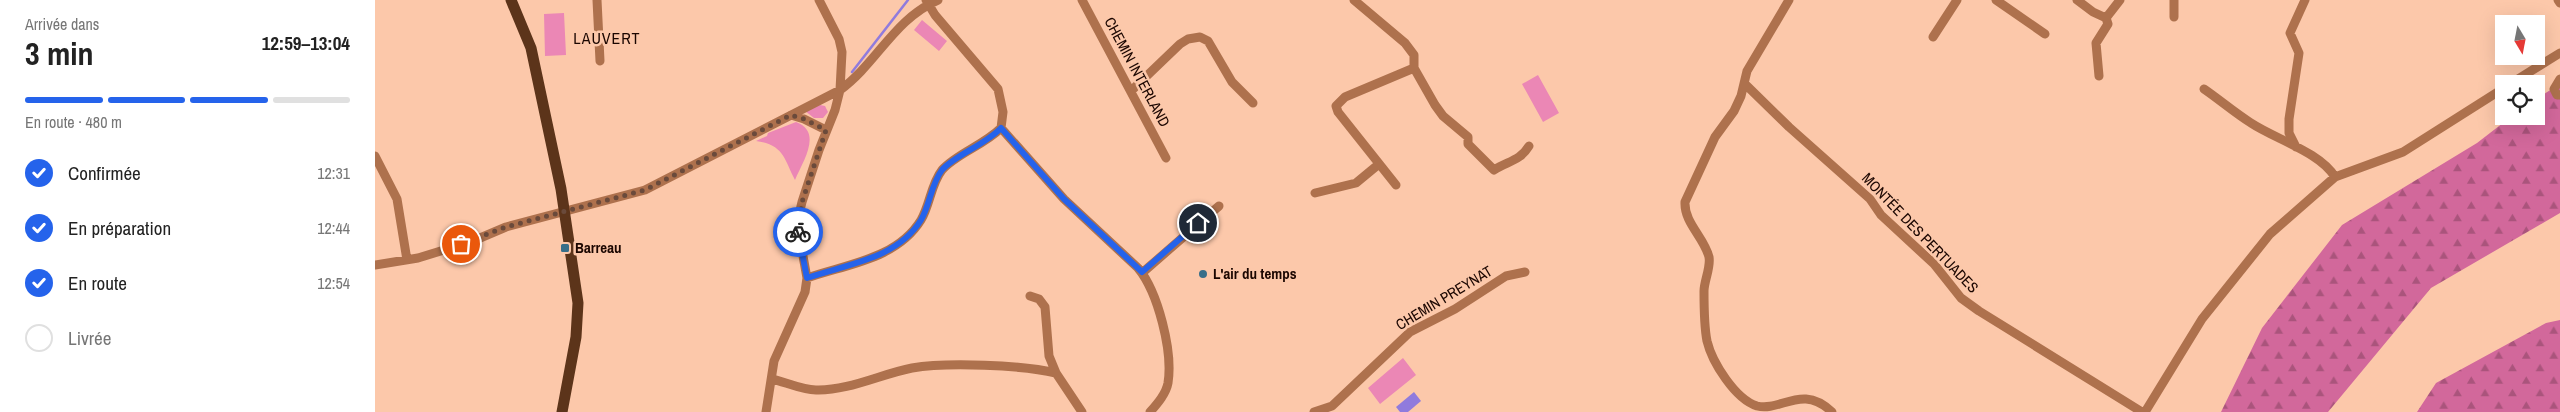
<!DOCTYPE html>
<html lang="fr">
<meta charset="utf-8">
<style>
body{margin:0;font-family:"Archivo Narrow",sans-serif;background:#f6f6f6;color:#222;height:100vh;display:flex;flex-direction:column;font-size:19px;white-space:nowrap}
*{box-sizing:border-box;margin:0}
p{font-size:16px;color:#767676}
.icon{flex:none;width:28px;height:28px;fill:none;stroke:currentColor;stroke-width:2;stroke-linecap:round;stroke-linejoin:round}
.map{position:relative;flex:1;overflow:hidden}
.details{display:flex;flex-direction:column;background:#fff;width:375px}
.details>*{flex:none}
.needle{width:32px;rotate:170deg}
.buttons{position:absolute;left:2120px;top:15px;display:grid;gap:10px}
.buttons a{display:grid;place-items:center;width:50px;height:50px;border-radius:0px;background:#fff;box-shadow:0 5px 20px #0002;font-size:25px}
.pin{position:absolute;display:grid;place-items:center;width:42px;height:42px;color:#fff;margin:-21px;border:2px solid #fff;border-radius:50%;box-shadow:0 1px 5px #0007}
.courier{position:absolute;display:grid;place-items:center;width:50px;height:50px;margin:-25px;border:4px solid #2563eb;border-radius:50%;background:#fff;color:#222;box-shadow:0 1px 6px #0007}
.head em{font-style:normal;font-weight:800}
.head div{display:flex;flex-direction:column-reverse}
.head{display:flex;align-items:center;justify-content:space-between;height:85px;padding:0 25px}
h1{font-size:32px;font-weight:800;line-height:38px}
.bar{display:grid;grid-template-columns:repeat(4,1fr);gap:8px 5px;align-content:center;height:60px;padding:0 25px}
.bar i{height:6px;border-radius:4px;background:#e0e0e0}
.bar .active{background:#2563eb}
.bar p{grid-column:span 4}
ol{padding:0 25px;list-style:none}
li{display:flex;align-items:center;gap:15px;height:55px}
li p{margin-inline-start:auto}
li .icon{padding:5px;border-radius:50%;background:#2563eb;color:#fff;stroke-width:4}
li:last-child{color:#767676}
li i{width:28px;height:28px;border:2px solid #e0e0e0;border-radius:50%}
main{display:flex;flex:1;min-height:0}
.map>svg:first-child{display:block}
.green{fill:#eb87b5}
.forest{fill:url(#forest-firs)}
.water{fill:#907bdd}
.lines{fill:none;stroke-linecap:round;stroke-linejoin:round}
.stream{stroke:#907bdd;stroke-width:2.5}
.minor{stroke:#ae714d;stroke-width:9}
.major{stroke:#5c341a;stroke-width:11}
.done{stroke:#6a4a3b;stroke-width:5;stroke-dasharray:0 9}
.route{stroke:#2563eb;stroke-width:6}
.poi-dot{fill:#376e89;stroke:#fcc8aa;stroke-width:2}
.labels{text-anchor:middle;stroke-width:5;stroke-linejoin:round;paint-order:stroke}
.street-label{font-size:15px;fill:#1b0600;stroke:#fcc8aa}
.poi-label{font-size:15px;font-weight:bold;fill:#1b0600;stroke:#fcc8aa;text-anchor:start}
.neighbourhood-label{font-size:16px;letter-spacing:1px;fill:#1b0600;stroke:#fcc8aa}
</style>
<main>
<section class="details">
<div class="head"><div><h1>3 min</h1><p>Arrivée dans</p></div><em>12:59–13:04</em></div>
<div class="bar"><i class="active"></i><i class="active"></i><i class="active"></i><i></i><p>En route · 480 m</p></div>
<ol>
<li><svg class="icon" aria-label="check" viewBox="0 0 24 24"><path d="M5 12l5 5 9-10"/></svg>Confirmée<p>12:31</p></li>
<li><svg class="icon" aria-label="check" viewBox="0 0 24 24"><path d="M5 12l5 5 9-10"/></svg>En préparation<p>12:44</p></li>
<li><svg class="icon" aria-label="check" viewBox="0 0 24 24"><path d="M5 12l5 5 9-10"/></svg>En route<p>12:54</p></li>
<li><i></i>Livrée</li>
</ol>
</section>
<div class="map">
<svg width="2185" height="412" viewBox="0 0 2185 412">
<defs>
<pattern id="forest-firs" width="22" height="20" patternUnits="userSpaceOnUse" patternTransform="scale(1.25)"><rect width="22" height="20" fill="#d2689b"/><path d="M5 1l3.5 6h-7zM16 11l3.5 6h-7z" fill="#aa547c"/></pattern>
</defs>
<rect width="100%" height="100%" fill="#fcc8aa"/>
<path class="green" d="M189,13L191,55L170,56L169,14Z
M547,20L572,41L564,51L539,30Z
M1163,75L1184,113L1168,122L1147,84Z
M445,105L450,106L453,112L448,118H439L430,111Z
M421,122C448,132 428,161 420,180C409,159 409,145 381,141L392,136L393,133Z
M1028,358L1041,375L1005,404L993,388Z"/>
<path class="forest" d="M2185,84V213L2056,288L1953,412H1846L1887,328L1967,225L2102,143L2137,116H2161V99Z
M2185,320V412H2042L2061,383L2171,323Z"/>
<path class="water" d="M1039,392L1046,401L1033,412H1025L1021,407Z"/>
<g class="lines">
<path class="stream" d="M477,72L533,0"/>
<path class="minor" d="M222,0L225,61
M551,0L560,15L623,89L628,112L626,128L689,199L763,268C783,292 798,351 793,383C791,394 782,404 775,412
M707,0L791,158
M979,0L1030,43L1039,55V68L1060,105L1068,116L1093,137V144L1119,170C1133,161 1145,161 1154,146
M1414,0L1372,71L1366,96L1359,111L1340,137L1310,202C1309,223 1329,237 1334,257C1336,267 1329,281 1329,291C1329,306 1329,326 1332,341C1337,362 1360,399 1382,406C1406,412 1427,383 1457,412
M1621,0L1670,34
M1702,0L1718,12L1731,18L1745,0
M1799,0V17
M2183,0L2185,3
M1558,37L1582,0
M1724,76L1721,43L1733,24L1731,18
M2185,79L2179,89L2182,95H2185
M1370,84L1414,127L1495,199L1506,215L1559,264L1586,298L1604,311L1767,412
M2135,84L2185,53
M1829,89C1845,100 1860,113 1876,123C1900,139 1945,152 1960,177
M756,91L805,44L813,39L825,37L833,41L857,82L878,103
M416,115L429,119L451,130
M1921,147L1914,133V119L1924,53L1915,33L1930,0
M0,156L22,199L32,260
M1021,185L963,112L961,106L970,97L1039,68
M940,193L981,183L1004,164
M0,265L43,258L98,241L131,227L270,190L465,90C502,63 519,19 563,0
M767,273L844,206
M432,278C472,264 522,259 546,220C555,205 556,184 567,170C581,154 609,145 626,128
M655,296L664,299L670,307L674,356L681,373L707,412
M397,379C410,382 427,390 441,390C473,391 506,374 537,368C572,362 647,365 681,373
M391,412L399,361L430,292L432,278L422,223L427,202L444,150L460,110L465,90L467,52L464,39L444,0
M939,412L957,406L1035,332L1080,309L1131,276L1150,272
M1770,412L1827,319L1895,234L1960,177L2028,152L2129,88"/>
<path class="major" d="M136,0L156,48L186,189L203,303L201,337L187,412"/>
</g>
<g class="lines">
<path class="done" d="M86,244L131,227L270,190L416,115L429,119L451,130L427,202L423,232"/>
<path class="route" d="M423,232L432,278C472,264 522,259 546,220C555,205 556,184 567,170C580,155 610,145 626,128L689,199L767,272L823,223"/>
</g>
<g class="poi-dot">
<rect x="185" y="243" width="10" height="10" rx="2.5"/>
<circle cx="828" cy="274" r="5"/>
</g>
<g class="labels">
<g class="street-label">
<text transform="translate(762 72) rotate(62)" y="5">CHEMIN INTERLAND</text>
<text transform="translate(1545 233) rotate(46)" y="5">MONTÉE DES PERTUADES</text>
<text transform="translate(1069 298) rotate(-31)" y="5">CHEMIN PREYNAT</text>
</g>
<g class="poi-label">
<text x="200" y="253">Barreau</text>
<text x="838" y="279">L'air du temps</text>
</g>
<g class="neighbourhood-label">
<text x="232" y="44">LAUVERT</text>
</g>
</g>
</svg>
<div class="buttons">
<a><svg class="needle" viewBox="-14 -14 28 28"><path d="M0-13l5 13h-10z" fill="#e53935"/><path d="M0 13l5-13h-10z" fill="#767676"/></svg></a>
<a><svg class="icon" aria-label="locate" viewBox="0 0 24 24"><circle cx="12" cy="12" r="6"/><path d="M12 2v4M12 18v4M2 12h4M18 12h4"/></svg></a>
</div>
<div class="pin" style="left:86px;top:244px;background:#ea580c"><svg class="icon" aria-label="bag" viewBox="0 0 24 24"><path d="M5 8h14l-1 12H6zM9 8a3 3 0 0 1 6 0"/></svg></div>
<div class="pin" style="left:823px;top:223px;background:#1f2937"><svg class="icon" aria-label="home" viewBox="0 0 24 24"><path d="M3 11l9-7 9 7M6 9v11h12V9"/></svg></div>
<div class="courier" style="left:423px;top:232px"><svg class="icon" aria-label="bike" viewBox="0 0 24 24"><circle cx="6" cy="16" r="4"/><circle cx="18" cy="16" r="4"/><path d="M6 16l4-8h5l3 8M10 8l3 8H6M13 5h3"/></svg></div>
</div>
</main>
